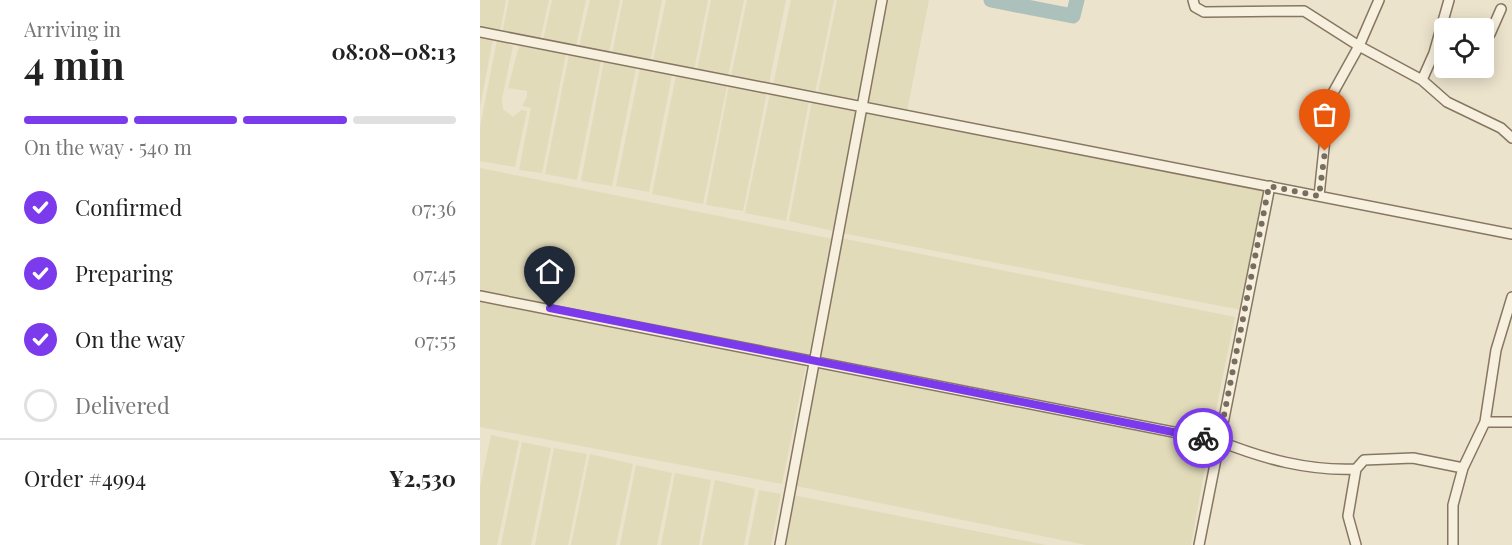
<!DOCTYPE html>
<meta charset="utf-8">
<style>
body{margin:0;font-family:"Playfair Display",serif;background:#f6f6f6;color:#222;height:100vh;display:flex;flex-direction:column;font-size:22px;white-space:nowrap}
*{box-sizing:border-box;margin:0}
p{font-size:20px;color:#767676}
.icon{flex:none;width:33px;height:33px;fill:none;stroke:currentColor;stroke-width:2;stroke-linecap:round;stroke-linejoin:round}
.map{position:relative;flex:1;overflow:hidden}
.details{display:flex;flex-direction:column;background:#fff;width:480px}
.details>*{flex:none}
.tools{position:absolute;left:954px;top:18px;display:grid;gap:12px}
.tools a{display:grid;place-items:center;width:60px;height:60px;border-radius:6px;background:#fff;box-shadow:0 3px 15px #0003;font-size:30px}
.pin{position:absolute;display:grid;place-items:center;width:51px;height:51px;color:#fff;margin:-62px -26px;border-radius:50% 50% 50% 0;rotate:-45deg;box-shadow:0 0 6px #0007}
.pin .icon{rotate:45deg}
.courier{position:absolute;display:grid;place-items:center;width:60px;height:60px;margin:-30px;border:4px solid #7c3aed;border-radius:50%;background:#fff;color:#222;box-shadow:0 2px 8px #0007}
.head em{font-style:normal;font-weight:700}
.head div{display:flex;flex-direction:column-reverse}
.head{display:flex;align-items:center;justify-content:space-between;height:102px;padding:0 24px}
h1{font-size:39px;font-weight:700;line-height:45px}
.bar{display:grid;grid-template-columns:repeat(4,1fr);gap:9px 6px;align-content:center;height:72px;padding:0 24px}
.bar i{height:8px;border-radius:4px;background:#e0e0e0}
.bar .active{background:#7c3aed}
.bar p{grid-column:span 4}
.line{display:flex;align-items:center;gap:15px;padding:0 24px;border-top:2px solid #e0e0e0}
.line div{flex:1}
ol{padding:0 24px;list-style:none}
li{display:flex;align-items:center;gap:18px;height:66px}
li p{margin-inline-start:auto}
li .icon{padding:6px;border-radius:50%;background:#7c3aed;color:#fff;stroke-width:4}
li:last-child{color:#767676}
li i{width:33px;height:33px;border:3px solid #e0e0e0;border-radius:50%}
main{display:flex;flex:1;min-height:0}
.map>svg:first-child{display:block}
.farmland{fill:#e1dbba}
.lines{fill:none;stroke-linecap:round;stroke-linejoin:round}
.river{stroke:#acc1bb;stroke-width:15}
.minor-casing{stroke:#877661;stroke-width:12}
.minor{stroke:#f7f0df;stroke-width:9}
.done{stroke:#786d5e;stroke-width:6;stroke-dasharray:0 10.8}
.route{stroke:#7c3aed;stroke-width:8}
</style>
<main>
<section class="details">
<div class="head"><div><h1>4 min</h1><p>Arriving in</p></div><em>08:08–08:13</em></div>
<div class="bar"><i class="active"></i><i class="active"></i><i class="active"></i><i></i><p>On the way · 540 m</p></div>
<ol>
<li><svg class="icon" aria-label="check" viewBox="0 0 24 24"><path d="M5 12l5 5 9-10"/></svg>Confirmed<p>07:36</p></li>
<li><svg class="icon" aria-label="check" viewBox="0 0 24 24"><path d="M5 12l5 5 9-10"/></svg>Preparing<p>07:45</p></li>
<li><svg class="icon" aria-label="check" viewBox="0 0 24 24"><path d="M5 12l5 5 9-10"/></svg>On the way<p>07:55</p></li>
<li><i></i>Delivered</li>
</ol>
<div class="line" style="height:78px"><div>Order #4994</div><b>¥2,530</b></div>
</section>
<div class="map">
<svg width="1032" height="545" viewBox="0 0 1032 545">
<rect width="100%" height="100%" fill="#ece3cc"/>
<path class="farmland" d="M0,0H26L20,32L0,28Z
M29,0H69L60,40L22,33Z
M72,0H106L96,46L63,41Z
M110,0H140L129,53L99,47Z
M143,0H182L170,62L132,54Z
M186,0H228L214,70L173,61Z
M231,0H264L248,76L217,70Z
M267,0H306L289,83L251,76Z
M311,0H354L335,93L293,85Z
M357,0H399L379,94L373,100L338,93Z
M408,0H449L427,111L387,102Z
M0,37L13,39L0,107Z
M17,40L33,46L22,99L23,109L33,117L41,110L47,111L35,167L0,161V127Z
M39,46L86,54L62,173L39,170L51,108L42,106L47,97V91L28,88Z
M89,55L121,61L97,180L65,174Z
M124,61L156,68L132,186L101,181Z
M160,68L192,75L169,192L136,186Z
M196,76L247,86L223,204L172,194Z
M249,85L287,92L263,211L226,205Z
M290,93L329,101L306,221L265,213Z
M332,101L376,110L353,231L309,221Z
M385,112L785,190L762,310L362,233Z
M0,168L353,239L329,355L0,292Z
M361,238L755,317L731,434L337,358Z
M0,301L326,365L302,484L0,427Z
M335,367L729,445L711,545H606L311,485Z
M11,435L39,441L17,545H0V487Z
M42,442L71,448L51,545H21Z
M74,448L107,454L88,545H55Z
M110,454L153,464L136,545H91Z
M156,465L192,473L177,545H140Z
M195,473L231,480L219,545H181Z
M235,480L275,489L264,545H222Z
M279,490L301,494L291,545H268Z
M308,494L566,545H298Z"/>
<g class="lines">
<path class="river" d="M511,0L593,16L597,0"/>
<defs>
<path id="minor" d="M713,0L715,7L724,12L824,11L879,46L942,80L967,102L1021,128L1032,138
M961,24L985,28
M0,32L1032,234
M1004,32L1010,34L1021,9
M942,80L954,53L969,0
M839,196L849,100L879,46L899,0
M0,296L739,441C784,459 828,471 876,469L868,516L876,545
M1005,422H1032
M876,469L884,460L933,458L983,468
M300,545L402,0
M719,545L790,186
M973,545V505L983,468L1005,422L1016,350L1032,297"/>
</defs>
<use href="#minor" class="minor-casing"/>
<use href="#minor" class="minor"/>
</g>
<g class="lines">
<path class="done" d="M723,438L739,441L789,186L839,196L845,151"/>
<path class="route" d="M70,308L723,438"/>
</g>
</svg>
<div class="tools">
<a><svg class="icon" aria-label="locate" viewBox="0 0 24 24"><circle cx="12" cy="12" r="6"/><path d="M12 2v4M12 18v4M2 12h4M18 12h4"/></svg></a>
</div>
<div class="pin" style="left:845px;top:151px;background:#ea580c"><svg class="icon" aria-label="bag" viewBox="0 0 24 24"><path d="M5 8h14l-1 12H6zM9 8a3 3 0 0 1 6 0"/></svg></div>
<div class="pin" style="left:70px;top:308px;background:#1f2937"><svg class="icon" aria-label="home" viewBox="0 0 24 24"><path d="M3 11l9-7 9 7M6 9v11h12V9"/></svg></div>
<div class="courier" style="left:723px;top:438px"><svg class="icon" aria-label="bike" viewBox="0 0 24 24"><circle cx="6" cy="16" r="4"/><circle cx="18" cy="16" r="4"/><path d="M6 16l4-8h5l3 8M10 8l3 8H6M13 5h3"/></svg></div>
</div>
</main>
